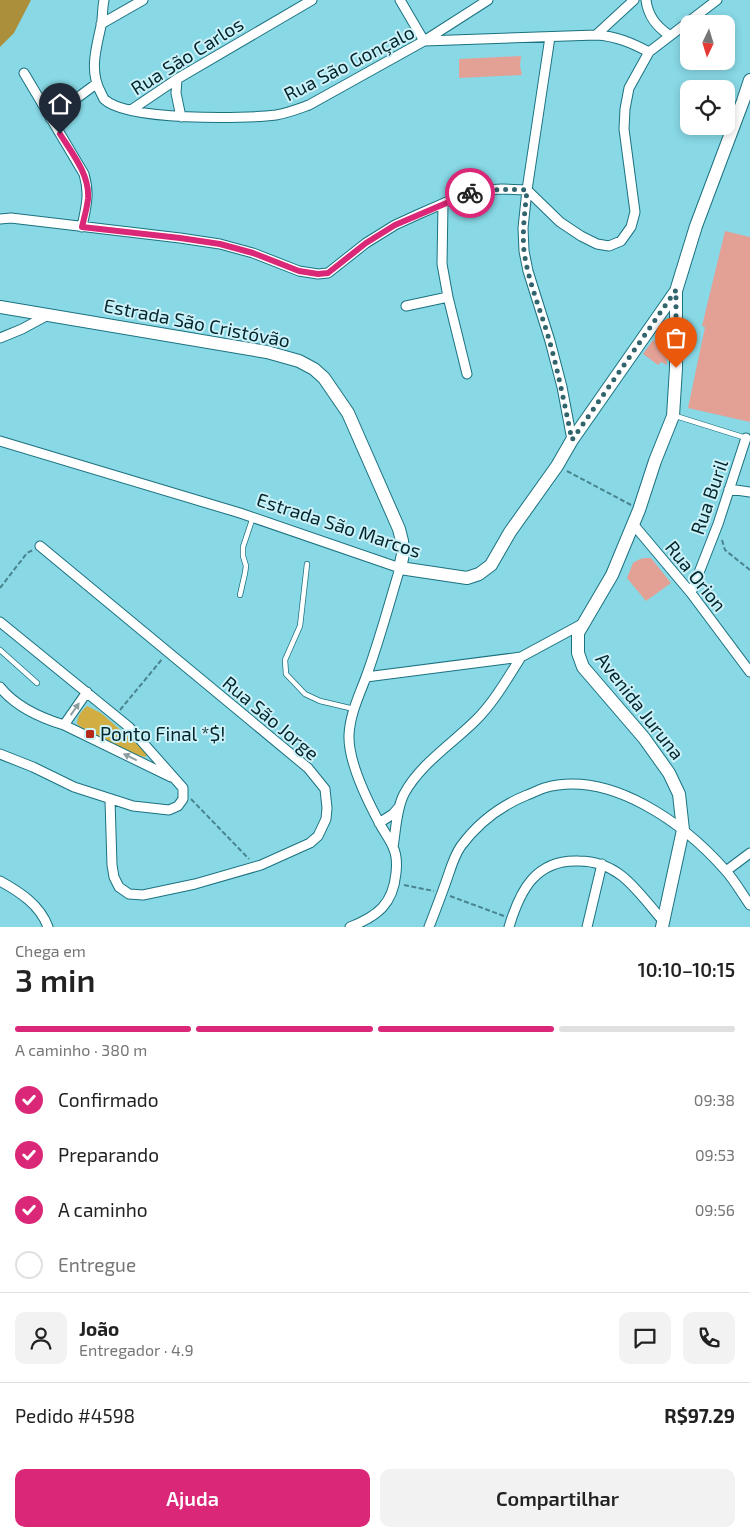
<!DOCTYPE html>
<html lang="pt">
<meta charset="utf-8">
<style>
body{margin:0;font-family:"Exo 2",sans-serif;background:#f2f2f2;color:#222;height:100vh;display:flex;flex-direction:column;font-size:19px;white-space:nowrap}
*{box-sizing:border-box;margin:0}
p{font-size:16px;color:#767676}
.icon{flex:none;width:28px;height:28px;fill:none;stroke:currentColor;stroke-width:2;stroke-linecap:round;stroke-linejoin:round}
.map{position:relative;height:927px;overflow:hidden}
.side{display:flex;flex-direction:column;background:#fff;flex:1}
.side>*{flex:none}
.needle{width:32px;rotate:184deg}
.buttons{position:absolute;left:680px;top:15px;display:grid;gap:10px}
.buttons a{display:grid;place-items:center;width:55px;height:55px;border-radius:10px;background:#fff;box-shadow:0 2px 8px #0003;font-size:25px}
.pin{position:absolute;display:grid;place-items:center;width:42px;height:42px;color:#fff;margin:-51px -21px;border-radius:50% 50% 50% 0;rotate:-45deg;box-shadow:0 0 5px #0007}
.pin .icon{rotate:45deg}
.courier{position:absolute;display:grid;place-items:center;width:50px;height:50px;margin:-25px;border:4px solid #db2777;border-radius:50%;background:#fff;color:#222;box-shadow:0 1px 6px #0007}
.summary em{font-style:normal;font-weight:600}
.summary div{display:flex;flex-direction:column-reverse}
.summary{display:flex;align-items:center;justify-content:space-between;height:85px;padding:0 15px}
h1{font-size:32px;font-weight:600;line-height:38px}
.bar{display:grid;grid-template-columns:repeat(4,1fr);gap:8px 5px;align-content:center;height:60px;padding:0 15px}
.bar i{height:6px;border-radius:4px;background:#e0e0e0}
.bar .active{background:#db2777}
.bar p{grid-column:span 4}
.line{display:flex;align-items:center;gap:12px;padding:0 15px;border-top:1px solid #e0e0e0}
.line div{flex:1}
.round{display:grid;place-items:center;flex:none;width:52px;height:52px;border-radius:10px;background:#f2f2f2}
ol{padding:0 15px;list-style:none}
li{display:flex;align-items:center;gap:15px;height:55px}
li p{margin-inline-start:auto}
li .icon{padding:5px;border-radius:50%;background:#db2777;color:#fff;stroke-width:4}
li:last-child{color:#767676}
li i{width:28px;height:28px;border:2px solid #e0e0e0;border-radius:50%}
.cta{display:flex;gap:10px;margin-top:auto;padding:10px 15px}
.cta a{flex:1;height:58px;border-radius:10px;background:#db2777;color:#fff;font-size:20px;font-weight:600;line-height:58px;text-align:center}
.cta a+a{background:#f2f2f2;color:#222}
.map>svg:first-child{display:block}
.green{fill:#d2ae42}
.forest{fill:#ac8f3a}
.building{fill:#e3a196}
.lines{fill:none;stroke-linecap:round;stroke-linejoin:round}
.lane-casing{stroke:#1b727f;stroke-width:6}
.street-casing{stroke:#1b727f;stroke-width:11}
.secondary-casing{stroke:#1b727f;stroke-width:14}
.path{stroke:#49848e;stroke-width:2;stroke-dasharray:5 2.5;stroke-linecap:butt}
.lane{stroke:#fff;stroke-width:4.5}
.street{stroke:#fff;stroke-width:9}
.secondary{stroke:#fff;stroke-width:12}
.oneway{fill:#8d9da0}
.done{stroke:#31646c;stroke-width:5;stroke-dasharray:0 9}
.route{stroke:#db2777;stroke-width:6}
.poi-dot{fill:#b5281a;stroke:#ccf1f8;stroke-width:2}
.labels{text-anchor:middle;stroke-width:4;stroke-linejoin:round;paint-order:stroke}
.street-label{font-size:19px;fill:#02252b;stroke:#ccf1f8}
.poi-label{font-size:19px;fill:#02252b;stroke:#ccf1f8;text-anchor:start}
</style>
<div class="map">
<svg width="750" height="927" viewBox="0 0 750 927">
<rect width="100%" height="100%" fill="#88d8e6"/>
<path class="green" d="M87,706L101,713L148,754L145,757C121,751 96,740 77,724C77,717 81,711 87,706Z"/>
<path class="forest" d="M0,0H31L14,33L0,47Z"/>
<path class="building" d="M521,56L520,66L522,75L459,78V59Z
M725,231L750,237V422L688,408L705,327L702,326Z
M653,340L666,350L667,365L661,362L658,365L643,354Z
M645,558H651L671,583L646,601L627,578L633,563L640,559Z"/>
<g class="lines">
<defs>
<path id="lane" d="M679,417L746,438
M307,564L300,626L285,660L286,674L305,694L320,701L354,709
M240,595L245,573L246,566L243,556V547L253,517
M0,650L37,683"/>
<path id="street" d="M104,0C102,9 103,18 101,26C96,49 89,71 101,93C101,93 104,99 104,99C126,121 245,119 276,115C288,113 298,109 309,105L424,41L596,35C616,36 632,43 649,52
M400,0L424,41L488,0
M646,0C648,16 656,26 669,35
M101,24L143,0
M596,35L634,0
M550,37L527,190L523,228L524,251L528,271L550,341L562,387L572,440
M24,73L84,174C90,195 86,206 82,227
M177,79L176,93L181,117
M131,110L177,79L312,0
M50,118L96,84
M443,204L442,264L448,297L467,374
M0,219L11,218L180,238L220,244L253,253L299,271L318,274L328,273L366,243L395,225L419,214L465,194L485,190L502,189L527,190L560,222L581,236L597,244L609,246L621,241L631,227L635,212L624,129L625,109L629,88L649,52L717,0
M406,306L448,297
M0,338L22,329L48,315
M0,441L240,513L400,568C389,604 379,642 366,677C359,696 350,714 349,735C348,762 367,800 380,824C384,832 390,839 393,847C397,855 397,864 396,873C393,904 378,916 350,927
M729,489L750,492
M633,524L691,593L750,672
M40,546L308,768L325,789L327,808L326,819L318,836L310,843L261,865L195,884L143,895L129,894L119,887L114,877L112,865L110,800
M691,593L718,524L746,438
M0,622L129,727L183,788V799L178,806L169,810L133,806L74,787L33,767L0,754
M366,677L521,657L582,624
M0,687C15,706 41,718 64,725L171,777
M64,725L87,692
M379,823L393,814L399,807
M393,847C396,830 396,810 404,794C420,764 452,744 476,720C494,702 507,679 521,657
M726,871L750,853
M0,881C20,892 40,905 48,927
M429,927C436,909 443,891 449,873C452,864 456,853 461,846C478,823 500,806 527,795C533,793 538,790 544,788C610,769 685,824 726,871C735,881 742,894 750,905
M509,927C520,890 536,859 579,861C595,861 609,866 622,876C637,888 650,906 663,921
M587,927L602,864"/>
<path id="secondary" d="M0,307L267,352L299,361L314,369L324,378L348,413L399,529L402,541L403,554L400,568L467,578L479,574L491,565L510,532L557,466L572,440L676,291
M662,927L683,830L679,794L669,773L644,738L583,667L578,653V633L612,575L639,510L655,461L673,416L676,368V291L696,226L743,101L750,80"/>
</defs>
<use href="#lane" class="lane-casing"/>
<use href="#street" class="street-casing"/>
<use href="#secondary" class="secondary-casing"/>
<path class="path" d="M567,471L631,505
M722,540L725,550L750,570
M0,588L27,553L33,550
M120,710L163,658
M191,799L249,859
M404,885L434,891
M450,896L504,916"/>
<use href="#lane" class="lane"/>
<use href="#street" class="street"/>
<use href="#secondary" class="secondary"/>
</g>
<defs><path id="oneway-solid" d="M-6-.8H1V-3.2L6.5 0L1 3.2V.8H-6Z" transform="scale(1.25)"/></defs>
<g class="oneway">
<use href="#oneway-solid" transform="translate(75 709) rotate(-55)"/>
<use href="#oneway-solid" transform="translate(130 757) rotate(-154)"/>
</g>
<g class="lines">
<path class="done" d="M470,193C490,189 507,189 527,190C525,211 522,231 524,251C528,282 542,313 550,343C559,375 565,407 572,440L676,290V368"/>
<path class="route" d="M60,134C72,153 90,175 88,199C87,208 84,218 82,227L180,238L220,244L253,253L299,271L318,274L328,273L366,243L395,225L470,193"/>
</g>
<rect class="poi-dot" x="85" y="729" width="10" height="10" rx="2.5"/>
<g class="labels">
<g class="street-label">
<text transform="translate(187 56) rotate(-32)" y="7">Rua São Carlos</text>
<text transform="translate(349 63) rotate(-27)" y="7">Rua São Gonçalo</text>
<text transform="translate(197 323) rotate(11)" y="7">Estrada São Cristóvão</text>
<text transform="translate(709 497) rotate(-71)" y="7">Rua Buril</text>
<text transform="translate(339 525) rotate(18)" y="7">Estrada São Marcos</text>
<text transform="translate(696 576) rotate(51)" y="7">Rua Orion</text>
<text transform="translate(640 706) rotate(52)" y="7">Avenida Juruna</text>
<text transform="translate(271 718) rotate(40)" y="7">Rua São Jorge</text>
</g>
<g class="poi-label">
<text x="100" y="741">Ponto Final *$!</text>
</g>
</g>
</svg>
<div class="buttons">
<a><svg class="needle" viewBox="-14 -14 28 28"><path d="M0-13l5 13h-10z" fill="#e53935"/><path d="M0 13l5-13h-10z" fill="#767676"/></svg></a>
<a><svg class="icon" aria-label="locate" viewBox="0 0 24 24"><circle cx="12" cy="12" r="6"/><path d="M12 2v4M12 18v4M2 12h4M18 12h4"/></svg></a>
</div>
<div class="pin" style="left:676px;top:368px;background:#ea580c"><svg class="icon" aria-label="bag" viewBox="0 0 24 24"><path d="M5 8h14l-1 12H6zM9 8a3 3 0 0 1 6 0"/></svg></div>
<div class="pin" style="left:60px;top:134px;background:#1f2937"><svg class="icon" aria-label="home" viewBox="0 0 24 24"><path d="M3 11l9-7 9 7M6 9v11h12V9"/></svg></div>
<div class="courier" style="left:470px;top:193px"><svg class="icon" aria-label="bike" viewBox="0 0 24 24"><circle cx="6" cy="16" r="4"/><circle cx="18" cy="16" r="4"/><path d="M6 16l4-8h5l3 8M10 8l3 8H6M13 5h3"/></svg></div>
</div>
<section class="side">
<div class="summary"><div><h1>3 min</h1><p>Chega em</p></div><em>10:10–10:15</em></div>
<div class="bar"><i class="active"></i><i class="active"></i><i class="active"></i><i></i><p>A caminho · 380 m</p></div>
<ol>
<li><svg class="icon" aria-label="check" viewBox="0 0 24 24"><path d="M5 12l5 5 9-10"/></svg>Confirmado<p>09:38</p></li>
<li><svg class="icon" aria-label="check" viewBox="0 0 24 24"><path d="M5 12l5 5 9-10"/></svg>Preparando<p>09:53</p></li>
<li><svg class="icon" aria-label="check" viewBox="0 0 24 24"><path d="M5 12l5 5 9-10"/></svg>A caminho<p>09:56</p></li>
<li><i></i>Entregue</li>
</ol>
<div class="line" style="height:90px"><a class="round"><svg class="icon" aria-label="person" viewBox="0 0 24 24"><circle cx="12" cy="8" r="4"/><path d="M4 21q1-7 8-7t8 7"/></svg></a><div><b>João</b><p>Entregador · 4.9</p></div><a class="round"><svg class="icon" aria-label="chat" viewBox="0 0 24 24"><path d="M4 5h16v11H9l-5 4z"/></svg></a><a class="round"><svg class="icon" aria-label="phone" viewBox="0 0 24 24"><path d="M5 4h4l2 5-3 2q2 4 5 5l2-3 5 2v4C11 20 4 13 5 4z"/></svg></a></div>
<div class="line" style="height:65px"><div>Pedido #4598</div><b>R$97.29</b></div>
<div class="cta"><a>Ajuda</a><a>Compartilhar</a></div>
</section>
